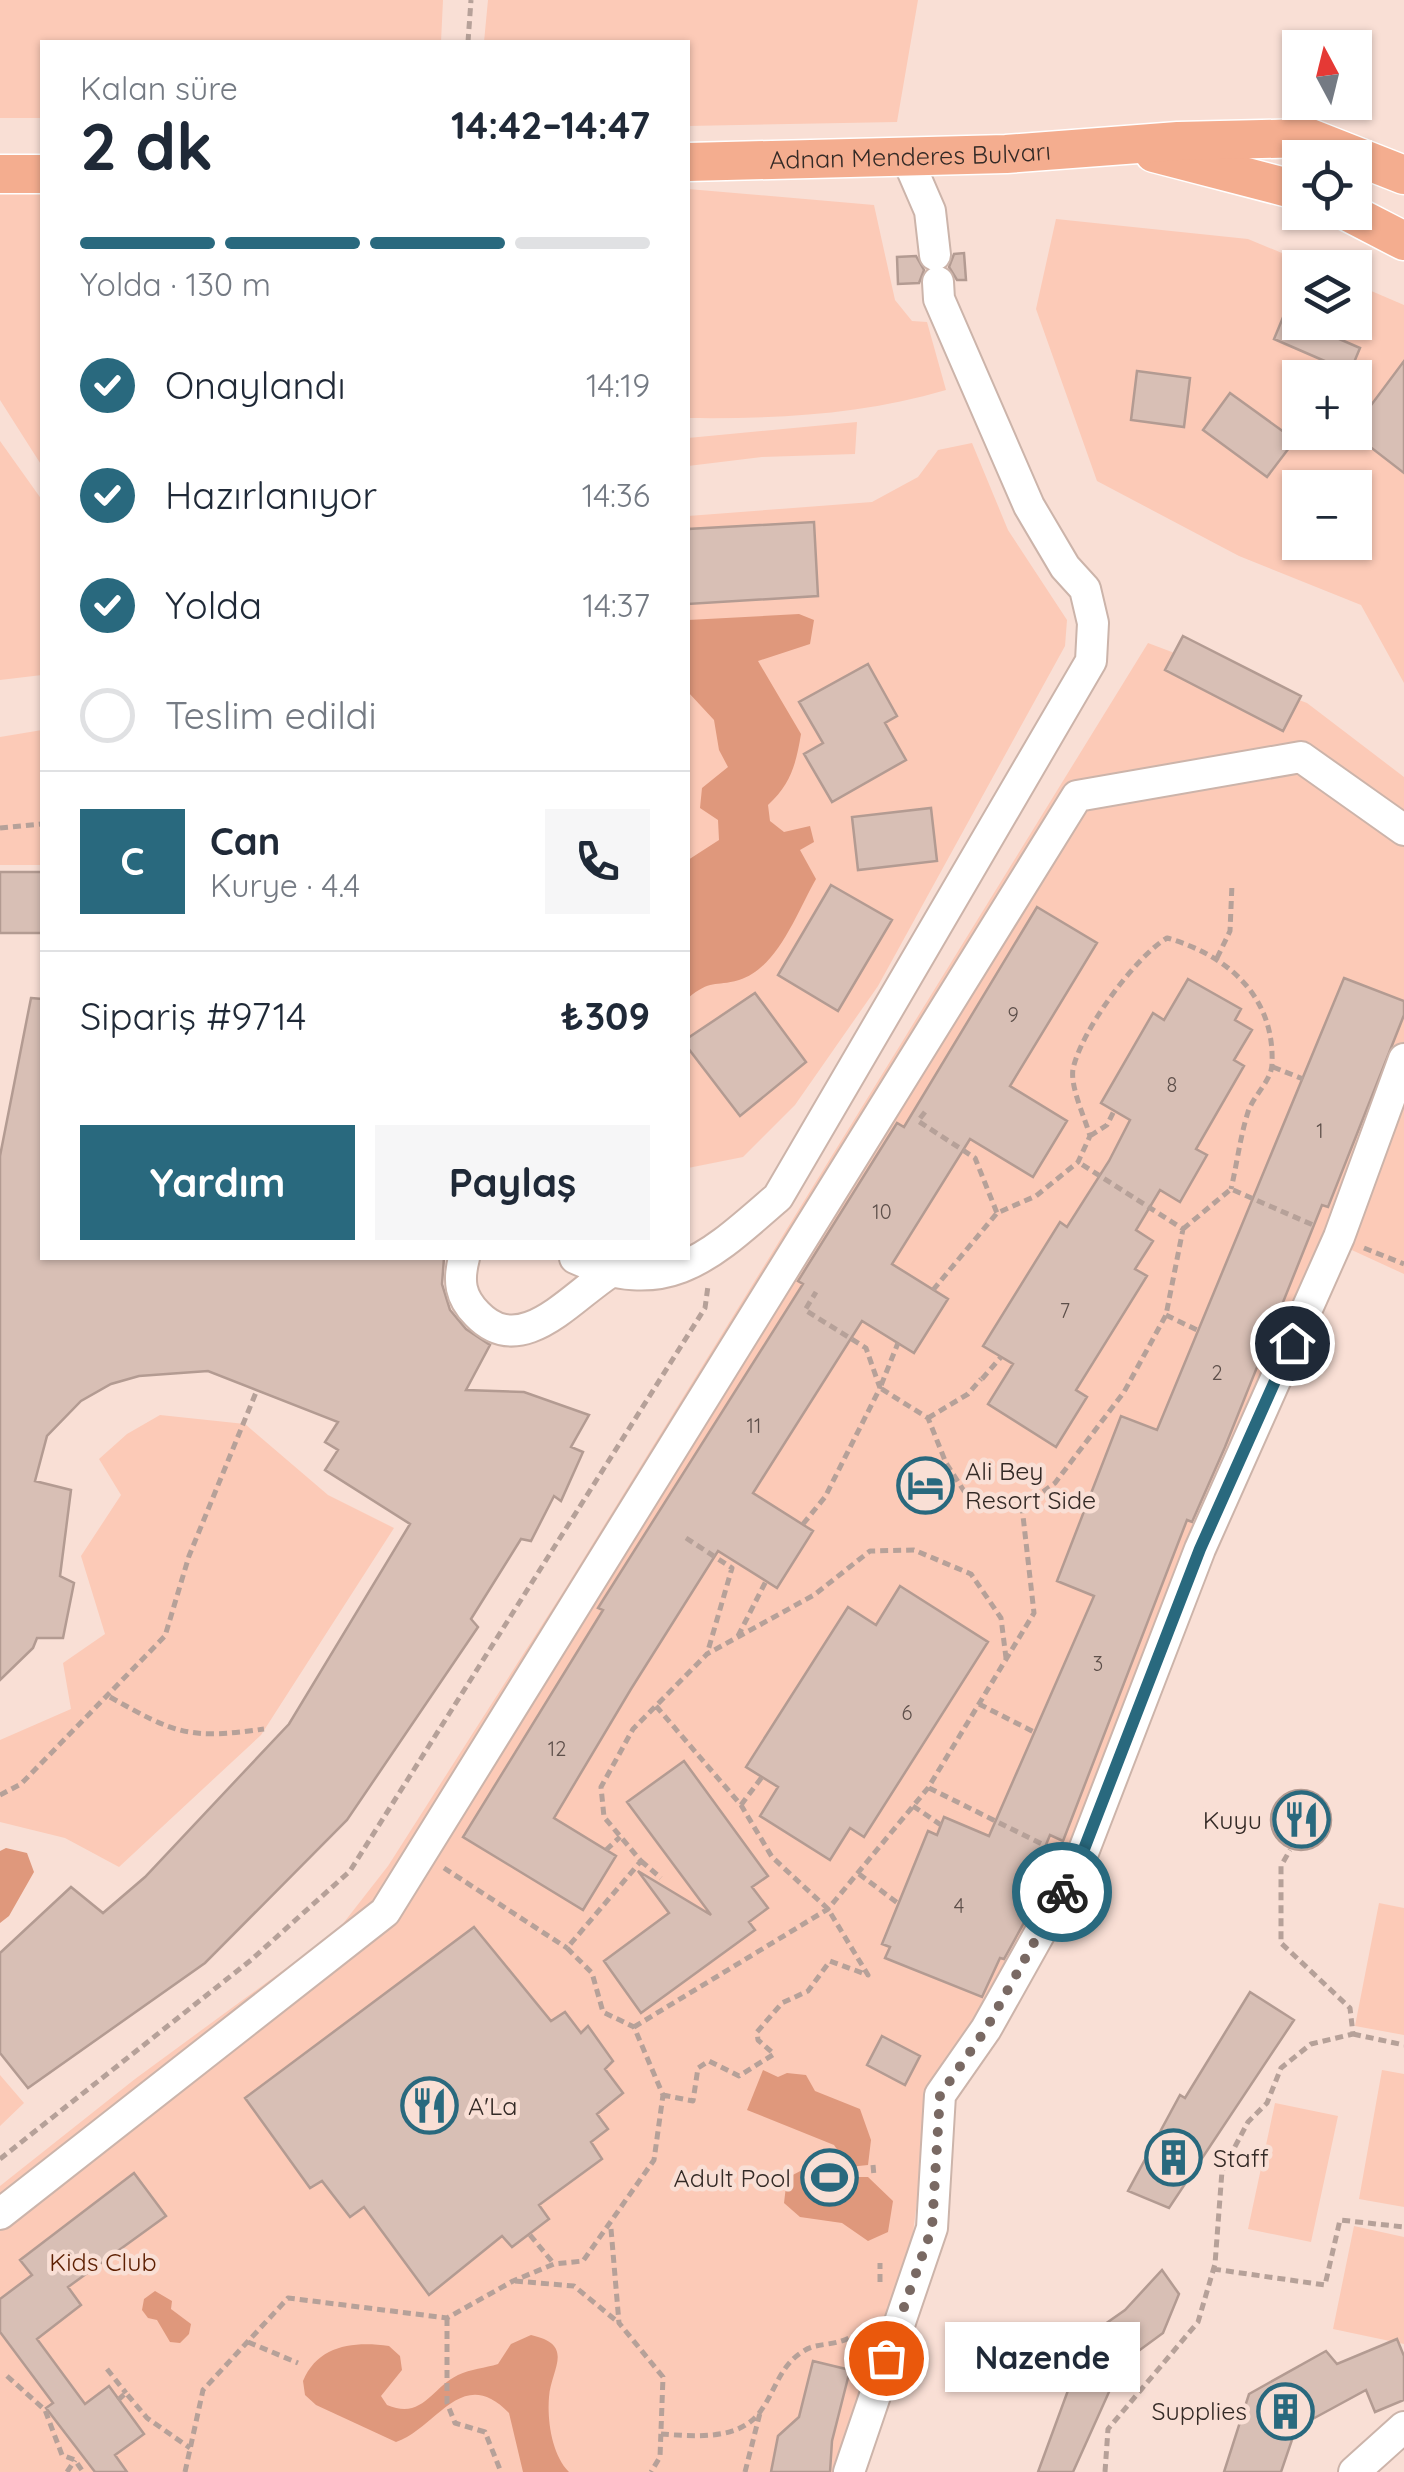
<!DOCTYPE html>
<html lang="tr">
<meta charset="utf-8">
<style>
body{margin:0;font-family:Quicksand,sans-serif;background:#f6f6f7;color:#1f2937;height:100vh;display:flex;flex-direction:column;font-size:38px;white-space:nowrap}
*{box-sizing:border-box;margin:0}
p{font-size:32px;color:#747a83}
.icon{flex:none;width:55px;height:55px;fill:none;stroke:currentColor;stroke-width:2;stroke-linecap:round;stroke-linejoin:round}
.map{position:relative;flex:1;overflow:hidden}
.side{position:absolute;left:40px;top:40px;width:650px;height:1220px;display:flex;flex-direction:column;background:#fff;border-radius:0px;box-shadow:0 2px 8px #0004}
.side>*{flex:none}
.needle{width:65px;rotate:353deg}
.fabs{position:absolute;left:1282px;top:30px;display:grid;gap:20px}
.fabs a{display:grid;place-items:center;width:90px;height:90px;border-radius:0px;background:#fff;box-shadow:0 2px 8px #0004;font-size:50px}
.pin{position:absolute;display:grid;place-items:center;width:85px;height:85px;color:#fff;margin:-42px;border:5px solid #fff;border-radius:50%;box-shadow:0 2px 10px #0007}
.courier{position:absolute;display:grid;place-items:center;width:100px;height:100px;margin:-50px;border:8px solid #29697e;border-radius:50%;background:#fff;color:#222;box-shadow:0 2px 12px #0007}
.bubble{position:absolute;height:70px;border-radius:0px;background:#fff;box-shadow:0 2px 8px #0004;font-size:32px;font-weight:800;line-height:70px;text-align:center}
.summary em{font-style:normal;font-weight:800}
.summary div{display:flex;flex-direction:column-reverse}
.summary{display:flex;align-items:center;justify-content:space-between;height:170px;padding:0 40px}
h1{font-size:65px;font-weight:800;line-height:75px}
.bar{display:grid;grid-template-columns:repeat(4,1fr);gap:15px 10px;align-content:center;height:120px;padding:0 40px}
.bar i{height:12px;border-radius:8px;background:#e0e1e3}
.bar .active{background:#29697e}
.bar p{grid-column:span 4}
.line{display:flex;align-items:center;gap:25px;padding:0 40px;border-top:2px solid #e0e1e3}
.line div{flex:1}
.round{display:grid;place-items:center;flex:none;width:105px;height:105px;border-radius:0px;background:#f6f6f7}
ol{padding:0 40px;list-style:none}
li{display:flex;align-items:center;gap:30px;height:110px}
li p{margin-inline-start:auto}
li .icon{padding:10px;border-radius:50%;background:#29697e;color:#fff;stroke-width:4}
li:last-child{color:#747a83}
li i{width:55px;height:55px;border:5px solid #e0e1e3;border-radius:50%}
.cta{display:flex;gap:20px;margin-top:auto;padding:20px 40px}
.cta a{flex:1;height:115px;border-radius:0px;background:#29697e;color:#fff;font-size:40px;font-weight:800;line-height:115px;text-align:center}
.cta a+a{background:#f6f6f7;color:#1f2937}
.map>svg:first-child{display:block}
.green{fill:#fccab7;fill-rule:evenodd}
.water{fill:#df987c}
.building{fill:#d8bfb5;stroke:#b39b92;stroke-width:2.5}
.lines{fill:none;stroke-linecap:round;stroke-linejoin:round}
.minor-casing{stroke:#ccb4aa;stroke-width:34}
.major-casing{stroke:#fff;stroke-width:41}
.path{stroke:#b6a199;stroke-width:5;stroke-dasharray:8 5;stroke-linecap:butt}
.minor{stroke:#fff;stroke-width:30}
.major{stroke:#f4ad8f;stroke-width:38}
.done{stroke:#796963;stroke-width:10;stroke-dasharray:0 18}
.route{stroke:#29697e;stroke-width:12}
.labels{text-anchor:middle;stroke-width:9;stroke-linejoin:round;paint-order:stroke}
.number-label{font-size:20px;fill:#5d4f4a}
.street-label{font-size:25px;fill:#342a26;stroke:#f9dfd5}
.poi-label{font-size:25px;fill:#342a26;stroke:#f9dfd5;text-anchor:start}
.park-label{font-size:25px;fill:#5c1e00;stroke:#f9dfd5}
</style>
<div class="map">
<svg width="1404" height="2472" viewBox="0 0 1404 2472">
<rect width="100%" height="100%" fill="#f9dfd5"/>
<path class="green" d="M0,0H443L441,42H42V118H0Z
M488,0H918L897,122L688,126V42H484Z
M688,189L874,205L895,300L912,321L927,322L946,390C861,415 776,419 688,418Z
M0,191L42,192V466L0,400Z
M1056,219L1248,239L1316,267L1300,268V322H1355V284L1404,305V683L1361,605L1239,556L1097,481L1036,309ZM1300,378H1355V432H1300ZM1300,488H1355V542H1300Z
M857,422L855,454L762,457L688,466V438Z
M0,441L42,500V675L0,680Z
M972,443L1008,530L1067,620L1065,646L878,986L795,1105L743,1157L688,1168V516L872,502L918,477L938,450Z
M1148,643L1307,703L1404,777V1274L1330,1240L1063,1865L1009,1967L931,2089L913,2233L840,2472H0V2186L135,2079L338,1930L388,1866L563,1592Z
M42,730V865H0V737Z
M160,1415L245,1424L328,1495L394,1528L261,1735L119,1867L65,1838L0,1822V1740L71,1709L63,1663L105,1634L81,1556L121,1495L99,1459L127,1434Z
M1379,1903L1404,1908V2035L1355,2026Z
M1382,2070L1404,2074V2207L1359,2199Z
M0,2075L24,2103L0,2126Z
M1275,2103L1338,2116L1311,2242L1248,2229Z
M1354,2226L1404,2237V2344L1333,2329Z"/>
<path class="water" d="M799,614L814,620L810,644L758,661L801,734C796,764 791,784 768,805L770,821L784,832L810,826L814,842L800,850L816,879C797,912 778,968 739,980C714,987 711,979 688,998V860L719,840L718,820L700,808L702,788L728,767L719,750L714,720L688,692V620Z
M6,1848L27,1853L34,1872L9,1916L0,1923V1851Z
M763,2070L778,2077L787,2073L806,2075L815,2091L860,2109L871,2140L868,2165L849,2167L834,2145L747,2110Z
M808,2167L832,2192L843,2193L849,2177H868L893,2201L888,2232L868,2241L842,2223L800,2217L784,2203L787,2178Z
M155,2291L172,2301L171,2309L191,2324L189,2334L180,2343L170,2342L157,2320L148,2318L142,2310L144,2299Z
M531,2335C576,2345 551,2369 549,2397C547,2421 552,2455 569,2472H523L509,2413C462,2364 438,2427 396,2442L316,2405L305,2395L303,2381C318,2345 354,2341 389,2346L400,2356L402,2370L381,2396L387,2405C423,2420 431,2388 458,2375C471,2369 485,2368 498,2364L511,2344Z"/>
<path class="building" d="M964,253L966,280H957L949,267L954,254Z
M916,256L924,270L919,283L898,284L897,257Z
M1284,315L1360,348L1350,372L1274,339Z
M1404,361V473L1351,432Z
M1137,371L1190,378L1184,427L1131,420Z
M1230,393L1295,440L1267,477L1203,430Z
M814,522L818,596L688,604V529Z
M1183,636L1301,696L1283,731L1165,670Z
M868,664L897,716L885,723L906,760L832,802L804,754L823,743L799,702Z
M931,808L937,861L858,870L852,817Z
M0,872H42V933H0Z
M831,885L892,920L838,1011L778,975Z
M1037,907L1097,943L1010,1086L1067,1121L1033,1177L970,1139L892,1264L948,1299L914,1353L862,1321L753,1493L813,1531L777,1588L718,1551L631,1689L554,1818L616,1856L583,1910L463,1837L603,1610L598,1608L803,1284L798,1281L897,1123L904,1127Z
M1344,978L1404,1001V1015L1328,1207L1322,1205L1225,1447L1192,1522L1187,1520L1063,1841L1050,1835L1020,1908L1029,1912L1026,1919L1004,1959L1000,1958L982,1997L885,1958L890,1947L882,1944L928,1831L937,1835L944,1817L989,1836L1094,1596L1057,1581L1121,1416L1157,1430Z
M1188,979L1241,1009L1235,1020L1252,1030L1234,1060L1244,1066L1196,1149L1207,1155L1180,1202L1160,1190L1136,1230L1153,1241L1135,1269L1147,1276L1076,1390L1087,1397L1056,1447L988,1404L1013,1364L983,1346L1060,1222L1067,1227L1109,1161L1130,1120L1101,1103L1153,1013L1164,1020Z
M755,993L806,1062L740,1116L688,1048V1038Z
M31,998L42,999V1258H444L442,1284L450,1310L466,1329L490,1345L466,1390L524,1392L589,1415L571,1447L583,1452L561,1501L554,1496L531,1541L521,1539L471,1619L478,1627L347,1820L205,1963L28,2088L0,2053V1953L71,1887L103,1913L145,1877L289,1724L410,1524L325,1470L338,1450L325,1442L338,1422L208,1371L139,1376L111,1384L81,1401L47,1436L35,1481L71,1490L60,1576L74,1583L63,1638H37L33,1648L0,1680V1156Z
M900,1586L988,1642L864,1837L850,1828L830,1860L760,1816L778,1787L746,1767L848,1607L876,1625Z
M684,1761L768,1876L752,1887L768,1908L749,1922L755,1930L641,2013L604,1961L669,1913L638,1871L711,1915L627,1802Z
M1271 1820a30 30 0 1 1 60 0a30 30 0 1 1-60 0Z
M474,1927L551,2021L565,2012L581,2033L588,2026L613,2061L605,2069L623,2093L597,2114L608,2129L591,2142L602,2159L539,2205L549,2219L512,2247L502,2236L429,2295L364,2207L350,2217L322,2181L310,2188L245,2098Z
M1250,1992L1294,2020L1169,2208L1128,2191L1180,2095L1185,2098Z
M882,2036L920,2056L905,2085L867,2065Z
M134,2173L166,2216L68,2287L81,2305L37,2339L85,2404L109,2386L144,2434L115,2455L127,2472H95L46,2408L53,2403L0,2332V2299L32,2275L20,2260Z
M1162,2270L1179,2294L1163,2333L1122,2363L1073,2472H1038L1088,2336L1125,2310Z
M1397,2339L1404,2356V2400L1375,2412L1366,2390L1296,2428L1281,2472H1224L1249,2394L1326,2351L1337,2364Z
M813,2361L850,2370L832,2441L830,2472H771L778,2436L799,2417Z"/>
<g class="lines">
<defs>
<path id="minor" d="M907,158L930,211L935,255
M464,1258C458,1281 460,1297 477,1314C521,1360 570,1298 609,1273
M575,1258C667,1300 710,1256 778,1197L1091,661L1093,623L1085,589L1065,567L1029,506L939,299L938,282
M0,2214L385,1912L1077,796L1301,757L1404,830
M849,2472L932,2228L940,2095L986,2029L1079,1863L1200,1549L1339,1237L1404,1059
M1354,2472L1404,2427"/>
<g id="major">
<path d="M1154,153L1300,191"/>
<path id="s1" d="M688,162L1006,154L1178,141L1310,138L1404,175"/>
<path d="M0,174H42"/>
<path d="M1348,212L1404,241"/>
</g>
</defs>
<use href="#minor" class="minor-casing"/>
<use href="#major" class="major-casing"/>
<path class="path" d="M468,42L471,0
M0,828L42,824
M1217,958L1230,931L1232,884
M1273,1067L1303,1079
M925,1112L918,1121L975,1158L997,1213
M1090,1136L1107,1125L1114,1111
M1183,1229L1231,1189L1313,1225
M1364,1248L1404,1264
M933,1290L997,1213L1036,1196L1078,1162L1090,1136C1085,1118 1070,1087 1073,1069C1081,1031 1135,957 1167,938C1227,955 1275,996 1272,1064C1272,1080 1253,1096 1248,1112C1240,1137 1237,1164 1231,1189
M1166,1315L1197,1330
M982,1379L1001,1357
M928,1418L968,1394L981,1379
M1022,1507L1055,1483L1124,1392L1166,1315L1183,1229L1078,1162
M803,1524L825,1497L880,1388L866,1348L805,1310L816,1292
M686,1538L732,1568L707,1654
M738,1636L766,1581
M110,1697C174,1733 188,1740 264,1729
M979,1704L1034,1732
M656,1706L741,1805L772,1857L828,1909L868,1975L830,1961L808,1991L782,2003L757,2032L758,2040L774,2054L739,2076L709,2061L698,2068L693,2101L663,2095
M929,1788L1052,1849
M0,1795L21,1784L165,1636L189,1556L257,1390
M741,1805L762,1777
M913,1806L941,1825
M606,1850L620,1837
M641,1861L661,1878
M444,1868L567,1948
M859,1874L899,1904
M634,2027L828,1909L928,1788L1034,1613L1022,1507L964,1491L946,1463L928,1418L880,1388L898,1343
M1353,2034L1404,2045
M0,2159L251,1960L350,1871L705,1308L708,1286
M873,2165L874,2176
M842,2166L844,2178
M611,2229L619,2323L663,2377L660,2457L651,2472
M530,2235L554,2264
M1213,2269L1325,2285L1340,2220L1404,2227
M515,2281L574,2286L619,2323
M880,2282V2263
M447,2318V2403L455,2423L485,2432L501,2472
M248,2342L298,2363
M107,2369L126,2393
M7,2376L45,2410L62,2455L75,2460L83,2472
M118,2400L126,2393L147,2418L190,2448
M661,2434C693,2436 741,2442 762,2409C776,2389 780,2366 802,2352C821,2339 837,2351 866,2327
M67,2472L75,2460
M185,2472L203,2390L288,2298L447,2318L513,2281L554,2264L583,2261L654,2160L663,2095L634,2027L603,2012L592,1973L567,1948L641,1861L604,1817L601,1787L633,1729L707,1654L814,1595L870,1551L914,1550L971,1574L1001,1618L1006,1658
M745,2472L760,2413
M1105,2472L1108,2429L1198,2322L1215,2264L1222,2171L1248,2122L1267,2103L1281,2068L1311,2044L1353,2034L1350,2008L1281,1943V1866L1290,1850"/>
<use href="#minor" class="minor"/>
<use href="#major" class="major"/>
</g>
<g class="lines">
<path class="done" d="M886,2358L932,2228L940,2095L986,2029L1062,1892"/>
<path class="route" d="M1062,1892L1079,1862L1200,1549L1292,1343"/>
</g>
<defs>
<symbol id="hotel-ring" viewBox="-11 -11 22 22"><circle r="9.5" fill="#f9dfd5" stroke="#29697e" stroke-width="1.5"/><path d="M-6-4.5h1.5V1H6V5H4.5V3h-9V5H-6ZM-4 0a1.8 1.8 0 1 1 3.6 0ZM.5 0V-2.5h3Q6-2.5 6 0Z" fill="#29697e"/></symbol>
<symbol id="restaurant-ring" viewBox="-11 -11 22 22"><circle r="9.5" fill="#f9dfd5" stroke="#29697e" stroke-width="1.5"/><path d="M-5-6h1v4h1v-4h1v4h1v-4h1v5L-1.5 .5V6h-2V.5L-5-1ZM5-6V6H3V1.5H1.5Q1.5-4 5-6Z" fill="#29697e"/></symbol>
<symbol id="building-ring" viewBox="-11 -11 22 22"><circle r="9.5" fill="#f9dfd5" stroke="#29697e" stroke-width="1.5"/><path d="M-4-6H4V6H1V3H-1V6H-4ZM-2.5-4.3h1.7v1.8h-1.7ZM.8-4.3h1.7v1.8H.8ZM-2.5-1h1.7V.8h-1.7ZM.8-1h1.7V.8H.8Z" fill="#29697e"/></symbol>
<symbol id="stadium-ring" viewBox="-11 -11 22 22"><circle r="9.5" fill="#f9dfd5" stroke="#29697e" stroke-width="1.5"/><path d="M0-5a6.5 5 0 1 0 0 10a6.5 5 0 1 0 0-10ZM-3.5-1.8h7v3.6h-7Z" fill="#29697e"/></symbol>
</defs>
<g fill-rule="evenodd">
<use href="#hotel-ring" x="894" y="1454" width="63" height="63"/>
<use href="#restaurant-ring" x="1270" y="1788" width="63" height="63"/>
<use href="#restaurant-ring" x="398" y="2074" width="63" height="63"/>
<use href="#building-ring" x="1142" y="2126" width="63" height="63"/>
<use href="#stadium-ring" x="798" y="2146" width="63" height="63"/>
<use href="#building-ring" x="1254" y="2380" width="63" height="63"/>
</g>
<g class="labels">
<g class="number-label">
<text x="1013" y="1022">9</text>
<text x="1172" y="1092">8</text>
<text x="1320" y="1138">1</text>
<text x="882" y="1219">10</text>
<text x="1065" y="1318">7</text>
<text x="1217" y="1380">2</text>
<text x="754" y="1433">11</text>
<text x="1098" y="1671">3</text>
<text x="907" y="1720">6</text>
<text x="557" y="1756">12</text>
<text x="959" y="1913">4</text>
</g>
<g class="street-label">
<text dy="9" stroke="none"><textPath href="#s1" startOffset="222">Adnan Menderes Bulvarı</textPath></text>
</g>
<g class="poi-label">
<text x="965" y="1480">Ali Bey<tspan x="965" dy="29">Resort Side</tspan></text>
<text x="1262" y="1829" text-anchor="end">Kuyu</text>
<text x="468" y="2115">A'La</text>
<text x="1213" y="2167">Staff</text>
<text x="791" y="2187" text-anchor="end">Adult Pool</text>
<text x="1247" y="2420" text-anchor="end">Supplies</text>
</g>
<g class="park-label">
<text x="103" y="2271">Kids Club</text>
</g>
</g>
</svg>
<div class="fabs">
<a><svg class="needle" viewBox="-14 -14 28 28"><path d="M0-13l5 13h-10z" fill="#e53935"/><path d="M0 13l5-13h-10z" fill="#747a83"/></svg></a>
<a><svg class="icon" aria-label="locate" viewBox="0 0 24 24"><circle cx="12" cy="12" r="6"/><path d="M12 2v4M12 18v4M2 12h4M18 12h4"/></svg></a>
<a><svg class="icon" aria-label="layers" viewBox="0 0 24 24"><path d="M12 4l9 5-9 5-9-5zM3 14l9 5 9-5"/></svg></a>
<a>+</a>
<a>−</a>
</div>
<div class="pin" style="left:886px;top:2358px;background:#ea580c"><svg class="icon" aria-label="bag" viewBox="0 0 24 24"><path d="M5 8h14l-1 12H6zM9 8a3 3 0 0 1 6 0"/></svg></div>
<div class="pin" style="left:1292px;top:1343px;background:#1f2937"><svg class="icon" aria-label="home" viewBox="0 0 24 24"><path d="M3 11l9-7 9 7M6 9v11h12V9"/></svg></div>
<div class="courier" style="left:1062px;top:1892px"><svg class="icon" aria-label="bike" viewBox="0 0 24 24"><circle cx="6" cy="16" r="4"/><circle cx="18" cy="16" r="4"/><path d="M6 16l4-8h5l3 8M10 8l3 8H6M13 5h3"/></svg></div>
<div class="bubble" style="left:945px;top:2322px;width:195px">Nazende</div>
<section class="side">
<div class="summary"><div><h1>2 dk</h1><p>Kalan süre</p></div><em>14:42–14:47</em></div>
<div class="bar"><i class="active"></i><i class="active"></i><i class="active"></i><i></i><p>Yolda · 130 m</p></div>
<ol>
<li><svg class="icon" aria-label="check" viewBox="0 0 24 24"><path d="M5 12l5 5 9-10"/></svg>Onaylandı<p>14:19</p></li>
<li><svg class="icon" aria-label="check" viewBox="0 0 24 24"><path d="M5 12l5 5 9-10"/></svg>Hazırlanıyor<p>14:36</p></li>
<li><svg class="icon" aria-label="check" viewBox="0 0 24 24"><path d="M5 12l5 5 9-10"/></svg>Yolda<p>14:37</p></li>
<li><i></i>Teslim edildi</li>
</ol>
<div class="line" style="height:180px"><b class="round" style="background:#29697e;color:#fff">C</b><div><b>Can</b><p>Kurye · 4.4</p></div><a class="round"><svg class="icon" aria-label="phone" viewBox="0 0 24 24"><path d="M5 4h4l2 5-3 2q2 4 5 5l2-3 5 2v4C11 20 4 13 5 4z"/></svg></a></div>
<div class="line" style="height:130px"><div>Sipariş #9714</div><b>₺309</b></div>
<div class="cta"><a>Yardım</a><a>Paylaş</a></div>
</section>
</div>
